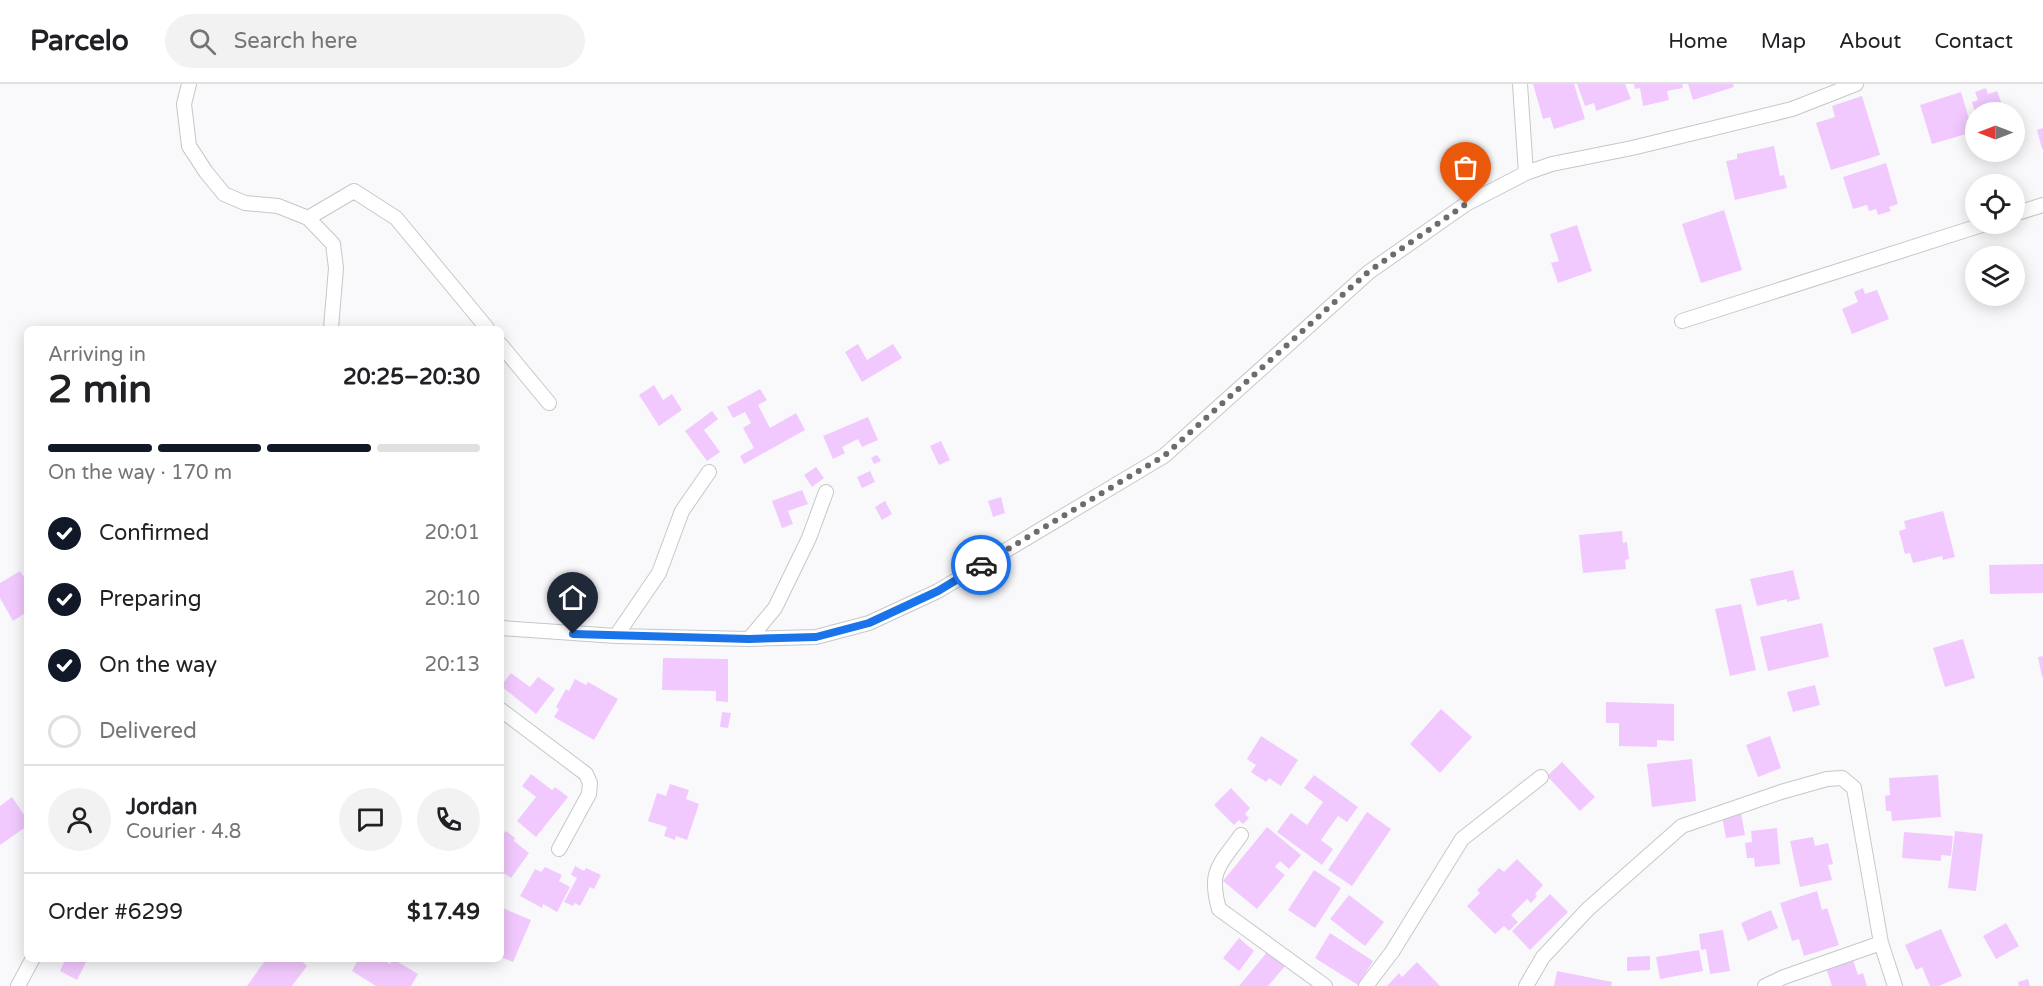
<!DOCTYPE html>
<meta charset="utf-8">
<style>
body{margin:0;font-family:"Varela Round",sans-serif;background:#f2f2f2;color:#202124;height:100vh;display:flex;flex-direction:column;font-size:22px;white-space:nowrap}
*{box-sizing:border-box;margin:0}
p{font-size:20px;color:#757577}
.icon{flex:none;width:33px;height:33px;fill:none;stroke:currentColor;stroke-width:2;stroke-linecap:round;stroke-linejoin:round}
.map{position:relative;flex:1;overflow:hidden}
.sheet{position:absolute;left:24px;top:242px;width:480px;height:636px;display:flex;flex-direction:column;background:#fff;border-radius:9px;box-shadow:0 3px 15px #0003}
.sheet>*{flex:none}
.needle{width:39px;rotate:270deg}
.controls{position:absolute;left:1965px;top:18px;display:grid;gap:12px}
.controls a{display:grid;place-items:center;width:60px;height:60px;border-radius:50%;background:#fff;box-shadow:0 3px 15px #0003;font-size:30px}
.pin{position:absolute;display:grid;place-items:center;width:51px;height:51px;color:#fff;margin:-62px -26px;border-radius:50% 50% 50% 0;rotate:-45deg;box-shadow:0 0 6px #0007}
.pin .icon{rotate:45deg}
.courier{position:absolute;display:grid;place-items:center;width:60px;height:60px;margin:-30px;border:4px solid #1a73e8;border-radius:50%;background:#fff;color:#222;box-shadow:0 2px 8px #0007}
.headline em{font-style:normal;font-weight:700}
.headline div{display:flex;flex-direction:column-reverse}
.headline{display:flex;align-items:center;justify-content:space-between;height:102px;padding:0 24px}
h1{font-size:39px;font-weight:700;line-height:45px}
.bar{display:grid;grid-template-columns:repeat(4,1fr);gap:9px 6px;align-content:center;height:72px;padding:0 24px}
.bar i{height:8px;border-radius:4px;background:#e0e0e0}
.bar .current{background:#111827}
.bar p{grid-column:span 4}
.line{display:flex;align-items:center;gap:15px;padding:0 24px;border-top:2px solid #e0e0e0}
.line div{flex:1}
.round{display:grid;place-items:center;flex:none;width:63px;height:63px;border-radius:32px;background:#f2f2f2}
ol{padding:0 24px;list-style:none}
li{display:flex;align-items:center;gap:18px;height:66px}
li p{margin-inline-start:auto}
li .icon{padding:6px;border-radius:50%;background:#111827;color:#fff;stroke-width:4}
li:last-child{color:#757577}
li i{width:33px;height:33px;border:3px solid #e0e0e0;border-radius:50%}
header{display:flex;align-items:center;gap:36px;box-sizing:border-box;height:84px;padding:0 30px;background:#fff;border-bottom:2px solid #e0e0e0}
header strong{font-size:28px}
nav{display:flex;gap:33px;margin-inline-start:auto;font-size:21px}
.search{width:420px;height:54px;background:#f2f2f2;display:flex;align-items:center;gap:15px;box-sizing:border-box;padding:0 21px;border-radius:33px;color:#757577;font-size:22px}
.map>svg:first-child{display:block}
.building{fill:#f2c9fe}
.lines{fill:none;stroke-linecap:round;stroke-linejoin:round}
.street-casing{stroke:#c6c7c8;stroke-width:16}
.street{stroke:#fff;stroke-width:14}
.done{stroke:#6c6c6d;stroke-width:6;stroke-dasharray:0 10.8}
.route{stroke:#1a73e8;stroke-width:8}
</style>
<header>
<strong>Parcelo</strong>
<div class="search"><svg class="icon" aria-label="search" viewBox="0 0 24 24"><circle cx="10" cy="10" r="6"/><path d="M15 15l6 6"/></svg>Search here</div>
<nav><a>Home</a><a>Map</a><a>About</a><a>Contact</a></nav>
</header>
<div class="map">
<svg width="2043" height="902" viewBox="0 0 2043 902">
<rect width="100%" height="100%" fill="#f9f9fb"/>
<path class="building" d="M1533,0H1574L1585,35L1554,45L1550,33L1543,35Z
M1577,0H1625L1631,15L1596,27L1594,19L1585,22Z
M1634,0H1682L1683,4L1667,7L1669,16L1643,22L1640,4L1635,5Z
M1688,0H1733L1734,3L1693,16Z
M1986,4L1988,10L1997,7L2005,28H1975L1972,18L1978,16L1975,8Z
M1961,8L1973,48L1932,60L1920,21Z
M1862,12L1880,71L1831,86L1816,39L1835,33L1832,22Z
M2043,44V65H2042L2037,46Z
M1774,62L1780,92L1784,91L1787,104L1735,116L1726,77L1737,75V70Z
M1886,79L1898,120L1889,123L1891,127L1878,131L1876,125L1869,127L1867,121L1853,125L1843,93Z
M1724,126L1742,186L1701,199L1682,140Z
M1577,141L1592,187L1558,199L1551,179L1559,177L1550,150Z
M1863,204L1865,210L1877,206L1889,235L1852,250L1842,225L1858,218L1854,208Z
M858,260L867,276L893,260L902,274L862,298L845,268Z
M654,301L663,316L672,310L682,326L659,342L639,311Z
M760,305L767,316L758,321L770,344L796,329L805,346L744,380L740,372L754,364L743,344L751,339L745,328L733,334L727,323Z
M712,327L718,335L704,346L720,368L707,377L685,347Z
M868,333L878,356L862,363L858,355L842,363L845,369L833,375L823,352Z
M941,357L950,376L939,381L930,362Z
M877,371L881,377L874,380L871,374Z
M816,383L824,394L812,403L804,391Z
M870,387L875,398L862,404L857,393Z
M802,406L808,420L788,427L793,440L782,444L772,417Z
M1001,413L1005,429L993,433L988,417Z
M885,417L892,430L882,436L875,423Z
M1943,427L1955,473L1943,476L1942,472L1913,479L1910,469L1905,470L1899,447L1906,445L1904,437Z
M1622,447L1623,459L1627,458L1629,475L1625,476L1626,485L1583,489L1579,451Z
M2043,480V509L1990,510L1989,481Z
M1793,486L1800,515L1787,518V515L1757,522L1750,495Z
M20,487L27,498V528L13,537L0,514V499Z
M1741,520L1756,586L1730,592L1715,525Z
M1822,539L1829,573L1768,587L1760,553Z
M1963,555L1975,594L1945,603L1933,564Z
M2043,572V593H2042L2038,573Z
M663,574L728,575V618L716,617V607L662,606Z
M511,589L530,603L538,593L555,605L536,630L501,602Z
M575,595L586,601L588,598L618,615L594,656L554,633L559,625L556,623L566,605L569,607Z
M1815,601L1820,621L1793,628L1787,608Z
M1606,618L1674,620V657L1657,656V663L1619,662V639H1606Z
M1441,625L1472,653L1440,689L1410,660Z
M722,628L731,629L728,644L720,643Z
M1261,652L1298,676L1281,702L1269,694L1266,698L1251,688L1256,681L1247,675Z
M1770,652L1781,684L1758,693L1746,661Z
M1692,675L1696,717L1652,723L1647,680Z
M1562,678L1595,713L1580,727L1547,692Z
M531,690L552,706L555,703L568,713L536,753L517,737L536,713L522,702Z
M1314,691L1358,723L1347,738L1338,732L1321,756L1333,765L1322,781L1277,748L1291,729L1307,741L1323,718L1304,704Z
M1938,691L1941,733L1892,737L1891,727H1886L1885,712L1890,711L1889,694Z
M670,700L689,706L686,715L699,720L687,756L676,752L675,756L664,752L667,743L648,737L657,709L666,712Z
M1231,704L1250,724L1245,730L1249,734L1243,740L1239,736L1234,741L1214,721Z
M12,713L27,735V742L0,761V722Z
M1367,728L1391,745L1352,802L1328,786Z
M1741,729L1745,751L1726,754L1722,732Z
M1267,743L1301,771L1289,785L1280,777L1275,783L1285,791L1257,825L1223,797Z
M1777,744L1780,780L1755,783L1754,774H1747L1745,759L1752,758L1751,747Z
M501,747L504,749L506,747L515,754L514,757L529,769L511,794L501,787Z
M1955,747L1983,750L1976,807L1948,804Z
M1904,748L1953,752L1951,772L1941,771V777L1902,774Z
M1813,753L1815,762L1828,759L1833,780L1828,781L1832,796L1800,803L1790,757Z
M1517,775L1543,801L1535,810L1537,812L1531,819L1527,815L1511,831L1518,838L1509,847L1504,842L1495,850L1467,822L1480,809L1477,806L1499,784L1504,788Z
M575,782L584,787L586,784L601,791L594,805L590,803L580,822L575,819L573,822L564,818L577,794L571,791Z
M545,783L562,791L559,797L570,803L557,828L543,820L542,824L520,812L535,785L541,788Z
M1314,786L1341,804L1315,844L1288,826Z
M1817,807L1822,826L1827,824L1839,861L1804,872L1799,855L1792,857L1780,819Z
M1550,810L1568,828L1530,866L1512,847Z
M1349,811L1384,838L1365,862L1330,835Z
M503,824L531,836L513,878L501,873V852L504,844L501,842V829Z
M1771,826L1778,844L1748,857L1741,839Z
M2006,839L2019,862L1996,875L1983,852Z
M1941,845L1962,892L1939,902H1930L1922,883L1916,886L1905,861Z
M1723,846L1730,887L1710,890L1706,865L1701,866L1699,850Z
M1330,849L1373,877L1358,901L1315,874Z
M1239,854L1254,867L1239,887L1223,874Z
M1699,866L1703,887L1660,895L1656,873Z
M1268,867L1285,882L1268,902H1239Z
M1650,872V886L1627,887V873Z
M66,874H79L86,878L77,896L60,887Z
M267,874H298L307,882L292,902H247Z
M359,874H381L390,880L393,875L418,890L411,902H376L352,887Z
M1853,876L1858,891L1863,889L1867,902H1832L1826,884Z
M1417,878L1440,902H1387L1399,889L1402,893Z
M1557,887L1612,898L1611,902H1554Z
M2028,895L2030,902H2019L2018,898Z"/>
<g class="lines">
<defs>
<path id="street" d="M189,0L184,20L189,62L206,88L224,110L245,119L278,122L308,134L333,160L336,184L331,244
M1520,0L1526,89L1552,80L1632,64L1792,25L1856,0
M2014,130L2043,121
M308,134L354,107L396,134L487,244
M1682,237L1985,140
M501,261L549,319
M501,544L616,552L749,555L775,524L809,454L826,408
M616,552L659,489L682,427L709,388
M749,555L816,553L869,539L938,507L1164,372L1369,188L1466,120L1526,89
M501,626L586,690L590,699L589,710L559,765
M1241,751C1220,781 1208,786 1219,825L1325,902
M18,902L33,874
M1366,902L1392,868L1462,755L1541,693
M1526,902L1543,873L1588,825L1682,742L1781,708L1827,695L1842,694L1854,704L1881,859L1895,902
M1765,902L1784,893L1881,859"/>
</defs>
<use href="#street" class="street-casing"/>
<use href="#street" class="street"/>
</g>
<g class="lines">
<path class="done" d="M981,481L1164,372L1368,188L1466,120"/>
<path class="route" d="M573,550L749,555L816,553L869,539L938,507L981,481"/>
</g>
</svg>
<div class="controls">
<a><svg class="needle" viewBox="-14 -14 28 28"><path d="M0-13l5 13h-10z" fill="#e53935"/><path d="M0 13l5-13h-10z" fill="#757577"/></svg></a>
<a><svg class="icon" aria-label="locate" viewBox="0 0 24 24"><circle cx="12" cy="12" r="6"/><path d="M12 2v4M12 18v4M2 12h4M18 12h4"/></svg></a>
<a><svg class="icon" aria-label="layers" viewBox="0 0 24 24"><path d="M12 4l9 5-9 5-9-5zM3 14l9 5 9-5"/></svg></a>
</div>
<div class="pin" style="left:1466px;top:120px;background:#ea580c"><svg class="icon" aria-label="bag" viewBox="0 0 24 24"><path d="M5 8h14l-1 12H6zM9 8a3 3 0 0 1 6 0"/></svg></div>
<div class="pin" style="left:573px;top:550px;background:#1f2937"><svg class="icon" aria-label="home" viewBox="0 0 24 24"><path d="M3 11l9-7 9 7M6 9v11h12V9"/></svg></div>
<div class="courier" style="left:981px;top:481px"><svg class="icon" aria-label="car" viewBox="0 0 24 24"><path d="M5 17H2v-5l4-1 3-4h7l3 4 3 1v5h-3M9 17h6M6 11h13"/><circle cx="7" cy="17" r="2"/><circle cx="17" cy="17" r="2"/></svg></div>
<section class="sheet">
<div class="headline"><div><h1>2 min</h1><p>Arriving in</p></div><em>20:25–20:30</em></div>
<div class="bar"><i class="current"></i><i class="current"></i><i class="current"></i><i></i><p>On the way · 170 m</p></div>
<ol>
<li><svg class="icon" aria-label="check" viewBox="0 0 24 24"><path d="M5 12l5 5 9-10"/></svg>Confirmed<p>20:01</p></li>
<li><svg class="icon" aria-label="check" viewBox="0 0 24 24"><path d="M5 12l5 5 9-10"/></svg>Preparing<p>20:10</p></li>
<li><svg class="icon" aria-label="check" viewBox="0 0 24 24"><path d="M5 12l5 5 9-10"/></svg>On the way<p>20:13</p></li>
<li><i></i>Delivered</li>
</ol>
<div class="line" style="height:108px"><a class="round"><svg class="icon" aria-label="person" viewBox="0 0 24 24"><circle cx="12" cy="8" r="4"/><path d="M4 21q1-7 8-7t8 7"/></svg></a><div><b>Jordan</b><p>Courier · 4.8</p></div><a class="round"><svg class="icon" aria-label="chat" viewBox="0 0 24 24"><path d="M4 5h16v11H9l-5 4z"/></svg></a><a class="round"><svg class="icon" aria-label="phone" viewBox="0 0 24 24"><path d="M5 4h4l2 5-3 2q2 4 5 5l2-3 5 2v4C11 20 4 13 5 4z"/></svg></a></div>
<div class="line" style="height:78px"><div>Order #6299</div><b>$17.49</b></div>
</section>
</div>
